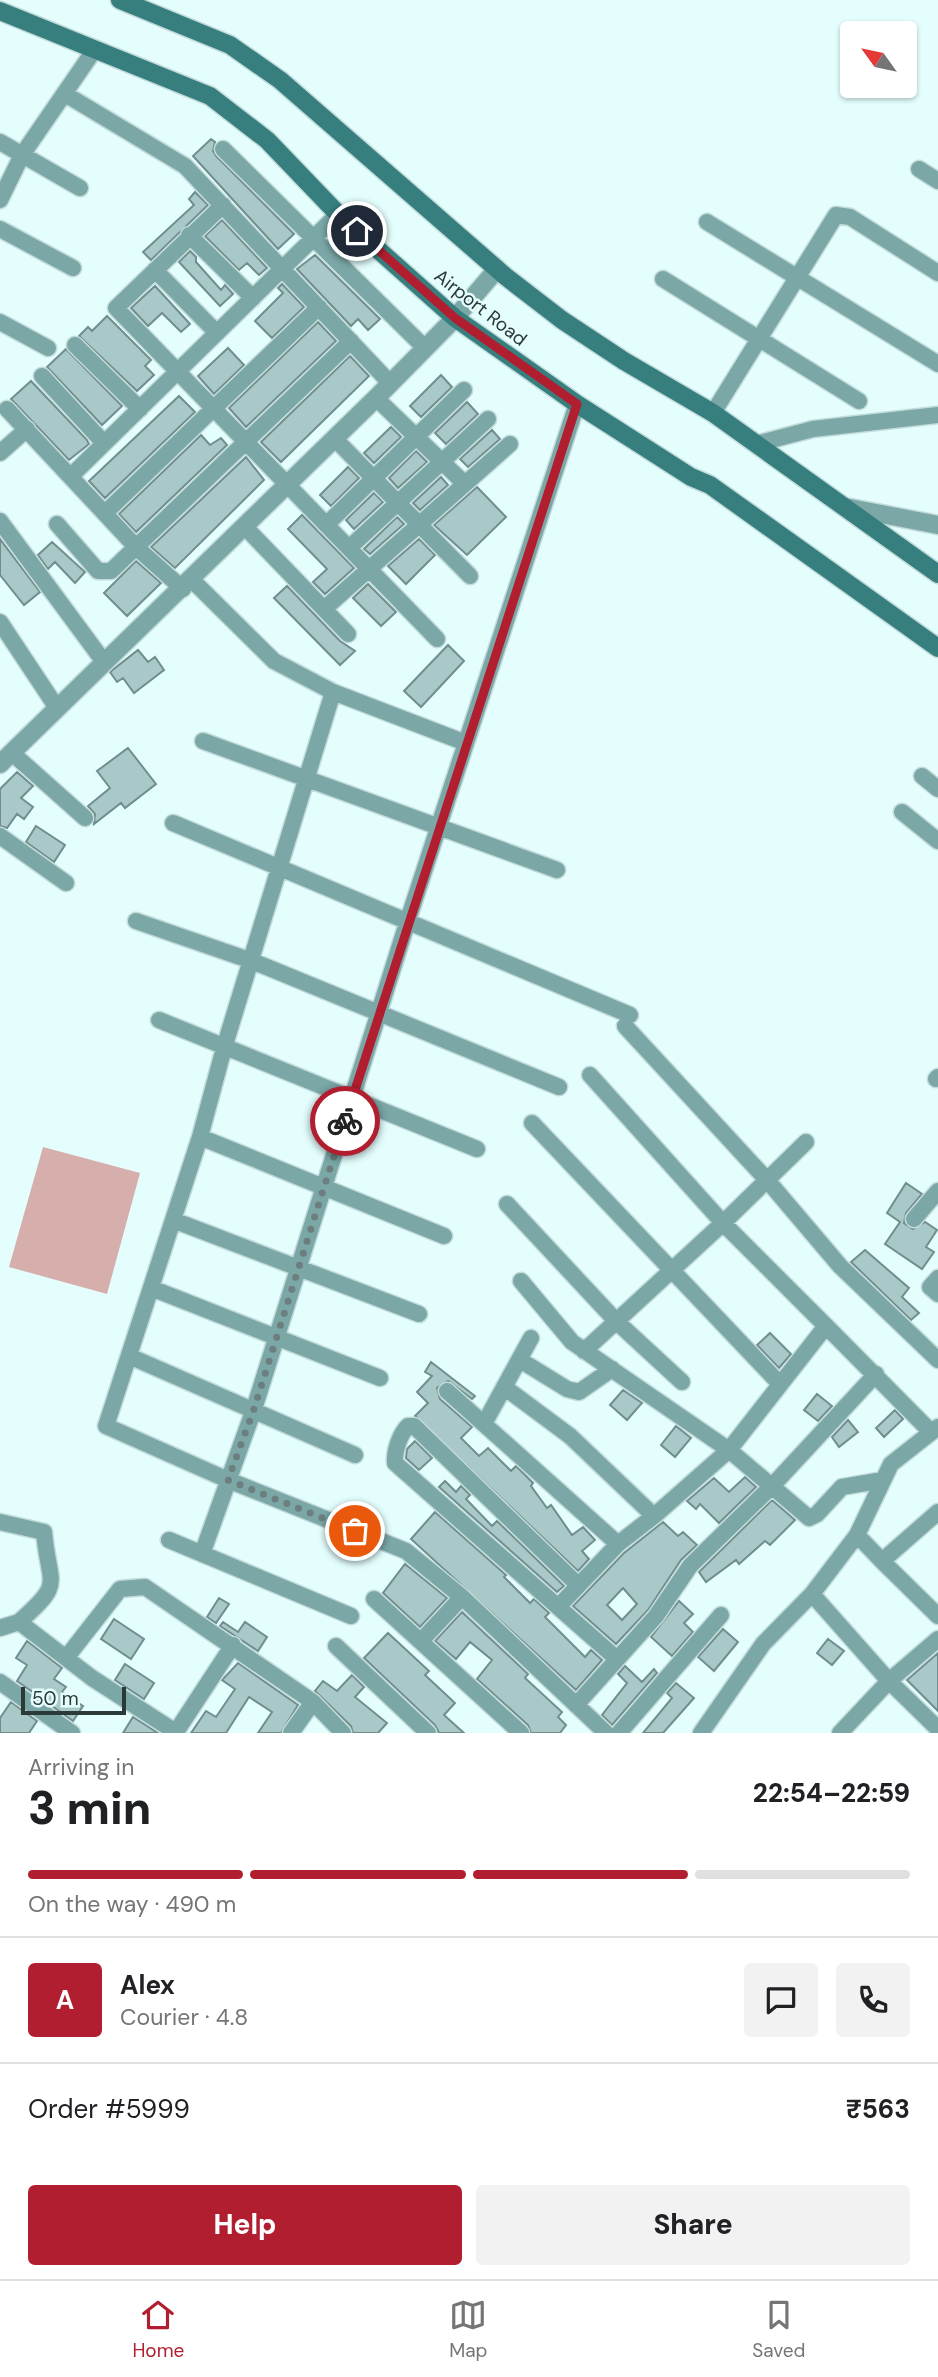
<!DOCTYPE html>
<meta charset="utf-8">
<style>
body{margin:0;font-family:"DM Sans",sans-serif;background:#f2f2f2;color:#202124;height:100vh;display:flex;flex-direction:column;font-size:26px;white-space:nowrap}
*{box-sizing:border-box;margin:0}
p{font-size:23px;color:#757577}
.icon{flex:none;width:38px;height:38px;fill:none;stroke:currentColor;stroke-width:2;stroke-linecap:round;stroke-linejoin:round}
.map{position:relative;height:1733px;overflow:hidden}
.side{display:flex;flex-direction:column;background:#fff;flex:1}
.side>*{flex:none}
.needle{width:46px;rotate:303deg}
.fabs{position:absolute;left:840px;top:21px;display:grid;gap:14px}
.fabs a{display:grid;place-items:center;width:77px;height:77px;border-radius:7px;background:#fff;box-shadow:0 2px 5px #0004;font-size:35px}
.scale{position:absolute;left:21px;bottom:18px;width:105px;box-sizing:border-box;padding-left:7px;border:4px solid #2c3939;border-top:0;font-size:19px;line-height:24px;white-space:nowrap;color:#2c3939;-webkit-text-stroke:5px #e4fefe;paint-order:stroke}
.pin{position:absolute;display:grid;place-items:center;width:60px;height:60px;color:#fff;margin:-30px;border:4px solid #fff;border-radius:50%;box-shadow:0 2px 7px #0007}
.courier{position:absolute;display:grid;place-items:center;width:70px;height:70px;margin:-35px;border:5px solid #b11e30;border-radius:50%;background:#fff;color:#222;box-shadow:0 2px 9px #0007}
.head em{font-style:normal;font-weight:800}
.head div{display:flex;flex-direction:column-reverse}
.head{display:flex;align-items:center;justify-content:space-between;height:119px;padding:0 28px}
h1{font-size:46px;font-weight:800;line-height:52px}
.bar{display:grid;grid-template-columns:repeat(4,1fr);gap:10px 7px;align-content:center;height:84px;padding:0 28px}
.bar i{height:9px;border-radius:5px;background:#e0e0e0}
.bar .active{background:#b11e30}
.bar p{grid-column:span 4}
.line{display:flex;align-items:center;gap:18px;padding:0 28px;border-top:2px solid #e0e0e0}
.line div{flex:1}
.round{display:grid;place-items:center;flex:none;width:74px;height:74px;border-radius:7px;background:#f2f2f2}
.action{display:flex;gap:14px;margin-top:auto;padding:14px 28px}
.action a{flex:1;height:80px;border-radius:7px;background:#b11e30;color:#fff;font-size:28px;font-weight:800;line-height:80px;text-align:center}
.action a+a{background:#f2f2f2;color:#202124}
.tab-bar{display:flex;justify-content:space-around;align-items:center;height:98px;border-top:2px solid #e0e0e0;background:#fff;font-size:19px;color:#757577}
.tab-bar a{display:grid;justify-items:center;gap:4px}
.tab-bar .active{color:#b11e30}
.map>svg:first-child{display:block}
.water{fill:#d6afad}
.building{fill:#a9c9c8;stroke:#708e8e;stroke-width:2;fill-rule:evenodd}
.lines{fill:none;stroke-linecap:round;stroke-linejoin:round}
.minor-casing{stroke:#c3dbdb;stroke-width:19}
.tertiary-casing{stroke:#c3dbdb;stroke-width:21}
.secondary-casing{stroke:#c3dbdb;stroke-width:21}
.minor{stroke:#7ba7a7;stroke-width:16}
.tertiary{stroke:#7ba7a7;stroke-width:18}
.secondary{stroke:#377f7f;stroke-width:18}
.done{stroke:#6c7e7e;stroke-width:7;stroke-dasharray:0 12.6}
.route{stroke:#b11e30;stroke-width:9}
.labels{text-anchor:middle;stroke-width:5;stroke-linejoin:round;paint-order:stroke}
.street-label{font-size:19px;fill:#2c3939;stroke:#e4fefe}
</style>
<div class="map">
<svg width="938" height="1733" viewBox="0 0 938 1733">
<rect width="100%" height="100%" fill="#e4fefe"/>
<path class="water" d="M43,1147L140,1173L107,1294L9,1267Z"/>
<path class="building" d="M211,139L215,142L213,151L216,156L294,234L278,249L193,156Z
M195,192L208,205L151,260L143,252L194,205L189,199Z
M222,220L267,268L259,275L247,263L239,270L205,236Z
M190,251L196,257V262L221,290L225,285L233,294L220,306L179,262Z
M315,255L380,319L368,330L358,319L351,326L297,269Z
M282,284L304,307L272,338L255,321L283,293L278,288Z
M155,286L190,324L181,332L162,313L148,326L131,308Z
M107,316L151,360L145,366L154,375L137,391L79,336L88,327L92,331Z
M318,322L336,341L246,427L229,408Z
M228,348L244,365L214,394L198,376Z
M66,349L122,406L102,425L47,367Z
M350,356L369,376L281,462L261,442Z
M441,375L452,387L421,417L410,406Z
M31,381L87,440L89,444L69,460L11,399Z
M179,396L195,412L105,498L89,481Z
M467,402L478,414L446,444L435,433Z
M391,427L401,437L374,463L364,453Z
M492,430L500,439L468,467L460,459Z
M201,435L210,445L221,438L227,445L136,532L119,514Z
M416,451L427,462L398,488L389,478Z
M246,457L264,480L175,568L151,547Z
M348,467L359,478L331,506L320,495Z
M441,477L448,485L420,510L413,503Z
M477,487L506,517L467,555L434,525Z
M374,493L383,502L354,529L346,520Z
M302,515L354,568L325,594L313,582L327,569L288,529Z
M397,517L404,524L370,554L364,549Z
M0,539L40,592L24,605L0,575Z
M419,539L435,555L406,584L388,566Z
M52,542L85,572L75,583L55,562L48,569L38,555Z
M136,561L161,583L127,616L104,593Z
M368,584L396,612L381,626L353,598Z
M287,586L340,641L355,651L340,665L274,598Z
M448,645L464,661L421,707L404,691Z
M138,650L148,662L155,657L164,670L134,693L123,678L117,682L110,672Z
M128,748L156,784L125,808L121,803L94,824L95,814L88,806L110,788L97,771Z
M17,772L33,786L21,798L33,807L24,819L17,814L7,828L0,826V789Z
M36,826L65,845L54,862L26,842Z
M906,1183L922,1194L906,1213L904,1223L913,1229L925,1222L937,1230L926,1247L934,1252L922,1269L885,1244L900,1222L887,1213Z
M865,1250L909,1288L902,1297L919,1313L911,1320L851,1262Z
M770,1333L791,1354L779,1368L757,1345Z
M431,1362L475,1396L472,1399L448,1381L437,1388L440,1399L472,1427L461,1438L479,1456L488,1448L511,1471L516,1466L533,1483L531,1486L547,1508L551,1505L572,1535L583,1527L595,1540L582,1551L589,1559L578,1571L415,1416L428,1403L417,1392L432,1376L425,1372Z
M623,1390L642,1403L627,1420L610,1405Z
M817,1394L832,1406L818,1421L804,1410Z
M895,1410L903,1419L884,1437L876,1428Z
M848,1420L858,1432L839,1447L832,1437Z
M676,1426L691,1438L675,1457L661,1445Z
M415,1441L432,1458L419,1470L406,1458L407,1449Z
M745,1477L756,1487L719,1523L700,1504L696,1509L687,1501L714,1478L729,1492Z
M445,1481L456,1492L461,1486L470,1495L466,1499L492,1526L497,1521L564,1586L557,1592L439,1487Z
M772,1500L795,1520L770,1545L765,1541L739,1564L736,1560L706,1582L699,1572Z
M435,1512L506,1575L504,1577L530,1603L534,1599L549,1613L545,1617L585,1657L591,1650L602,1660L576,1690L411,1539Z
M663,1522L678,1536L683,1532L697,1545L681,1560L648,1610L616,1644L573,1606L624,1553ZM623,1588L637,1604L622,1620L607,1605Z
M405,1564L447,1598L420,1627L383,1593Z
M219,1598L229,1604L216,1623L207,1617Z
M679,1601L693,1614L684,1623L693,1632L672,1656L651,1637Z
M462,1612L528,1674L525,1678L562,1712L558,1717L566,1725L560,1733H531L528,1725L477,1679L492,1660L470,1642L456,1659L435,1641Z
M114,1619L144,1639L131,1659L101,1639Z
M223,1622L238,1632L245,1622L267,1637L258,1651L220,1626Z
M723,1629L738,1642L714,1671L698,1657Z
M388,1633L429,1671L425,1675L455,1703L444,1715L464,1733H439L435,1725L364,1658Z
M828,1639L844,1651L832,1665L817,1653Z
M27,1641L62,1668L54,1679L66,1687L62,1692L83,1706L73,1721L17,1681L27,1665L16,1658Z
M938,1653V1711L907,1680Z
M238,1663L298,1705L281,1733H258L272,1712L249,1697L226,1733H191L206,1711L216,1717L235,1689L222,1680Z
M125,1664L154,1683L144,1699L115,1680Z
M625,1666L642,1682L654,1669L657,1673L612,1725L602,1715L627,1683L618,1674Z
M352,1675L364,1687L355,1697L387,1723L378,1733H353L351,1726L315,1691L323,1681L337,1691Z
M676,1683L694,1698L663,1733H643L672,1698L667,1693Z
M11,1702L37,1721L29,1733H0V1718Z
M133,1717L158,1733H123Z"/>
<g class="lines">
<defs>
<path id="minor" d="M65,94L185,166L390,383
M0,142L80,188
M223,149L425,348
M919,169L938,181
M0,200L22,155L95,49
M223,205L116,308L437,639
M707,222L938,364
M0,229L73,268
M189,235L253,298
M155,270L217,333
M663,279L859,401
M0,322L48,348
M75,345L140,409
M42,376L104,443
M376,398L465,484
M7,409L137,548L183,589
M713,413L836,215L850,217L938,273
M334,438L470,576
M756,444L813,429L938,415
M0,453L27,429
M72,475L338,214
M105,513L319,307
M0,521L104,662
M57,524L98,571H111L351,341
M326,525L464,390
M245,527L348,634
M349,548L488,419
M192,580L274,661L333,692L466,743
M324,609L510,444
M0,622L57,708
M333,692L224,1048L200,1137L106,1426L228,1480L406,1551L462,1597L606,1733
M203,741L557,870
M12,753L85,818
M922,776L938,789
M902,812L938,841
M173,823L630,1015
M0,836L66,883
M136,921L252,961L559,1087
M159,1020L477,1149
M625,1026L767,1180L840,1266L938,1360
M590,1075L723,1223L806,1142
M936,1079L938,1077
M532,1123L779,1383
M200,1137L444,1236
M507,1204L617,1322L682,1382
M914,1219L938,1191
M173,1220L419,1314
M938,1278L930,1287L938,1294
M521,1281L572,1342L729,1450L809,1518L817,1514L842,1487L883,1480
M151,1288L380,1378
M584,1351L723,1223L826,1326
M129,1356L355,1455
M520,1360L567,1389L579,1392L612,1369
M504,1387L570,1436L654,1516
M447,1391L618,1544
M485,1422L531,1338
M0,1522L44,1532C49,1588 65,1581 19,1622
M857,1535L882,1561L938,1512
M169,1540L351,1616
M202,1554L254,1409L408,920L577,404
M882,1561L938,1616
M577,1584L414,1426H408C400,1434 394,1451 395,1463L617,1659
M812,1594L889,1681L938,1729
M374,1599L521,1733
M558,1607L618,1544L654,1516L729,1450L826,1326L931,1432
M0,1628L19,1622L92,1678L177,1733
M421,1641L462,1597
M336,1646L428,1733
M66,1658L120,1589L145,1587L313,1702L343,1733
M0,1682L72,1733
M576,1705L656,1616L690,1566L773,1485L876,1374
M176,1732L233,1645
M291,1733L313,1702
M619,1733L721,1615
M701,1733L763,1644L812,1594L857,1535L891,1464L938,1427
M840,1733L889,1681L938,1639"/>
<path id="tertiary" d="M845,507L938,525
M0,764L376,398L455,318L497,269"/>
<path id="secondary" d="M120,0L230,45L280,80L505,276L562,320L624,361L713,413L938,574
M0,11L210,96L267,140L338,214L455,318L577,404L691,477L710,485L938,648"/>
</defs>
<use href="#minor" class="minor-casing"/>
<use href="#tertiary" class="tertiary-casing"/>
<use href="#secondary" class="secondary-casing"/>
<use href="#minor" class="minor"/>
<use href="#tertiary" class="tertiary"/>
<use href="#secondary" class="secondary"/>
</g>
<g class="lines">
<path class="done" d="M345,1121L254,1409L228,1480L355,1531"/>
<path class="route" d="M345,1121L577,404L455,318L357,231"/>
</g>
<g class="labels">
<g class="street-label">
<text transform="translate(481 307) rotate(38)" y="7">Airport Road</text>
</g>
</g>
</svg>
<div class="fabs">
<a><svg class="needle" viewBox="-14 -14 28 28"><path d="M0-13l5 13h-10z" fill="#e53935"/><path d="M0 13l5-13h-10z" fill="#757577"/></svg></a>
</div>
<div class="scale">50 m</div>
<div class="pin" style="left:355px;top:1531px;background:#ea580c"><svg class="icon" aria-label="bag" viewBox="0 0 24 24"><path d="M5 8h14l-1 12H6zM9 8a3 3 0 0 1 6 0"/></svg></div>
<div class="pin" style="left:357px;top:231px;background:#1f2937"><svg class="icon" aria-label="home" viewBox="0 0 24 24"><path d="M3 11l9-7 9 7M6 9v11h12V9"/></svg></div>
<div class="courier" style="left:345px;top:1121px"><svg class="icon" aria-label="bike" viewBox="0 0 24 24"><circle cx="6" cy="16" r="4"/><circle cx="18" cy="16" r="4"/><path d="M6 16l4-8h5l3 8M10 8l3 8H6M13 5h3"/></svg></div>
</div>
<section class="side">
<div class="head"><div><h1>3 min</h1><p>Arriving in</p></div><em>22:54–22:59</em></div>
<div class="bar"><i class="active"></i><i class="active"></i><i class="active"></i><i></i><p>On the way · 490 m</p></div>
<div class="line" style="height:126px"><b class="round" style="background:#b11e30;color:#fff">A</b><div><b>Alex</b><p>Courier · 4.8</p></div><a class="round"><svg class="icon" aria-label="chat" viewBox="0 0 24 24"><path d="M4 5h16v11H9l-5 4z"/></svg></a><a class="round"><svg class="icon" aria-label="phone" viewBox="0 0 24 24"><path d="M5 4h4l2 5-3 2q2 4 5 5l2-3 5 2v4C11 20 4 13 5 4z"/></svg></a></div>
<div class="line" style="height:91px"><div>Order #5999</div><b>₹563</b></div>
<div class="action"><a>Help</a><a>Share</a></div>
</section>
<nav class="tab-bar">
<a class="active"><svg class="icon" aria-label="home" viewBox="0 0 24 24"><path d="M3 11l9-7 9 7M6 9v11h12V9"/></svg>Home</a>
<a><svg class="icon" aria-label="map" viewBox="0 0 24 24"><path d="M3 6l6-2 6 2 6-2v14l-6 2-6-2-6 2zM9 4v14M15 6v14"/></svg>Map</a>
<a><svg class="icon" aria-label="saved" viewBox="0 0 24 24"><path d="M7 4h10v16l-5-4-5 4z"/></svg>Saved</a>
</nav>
